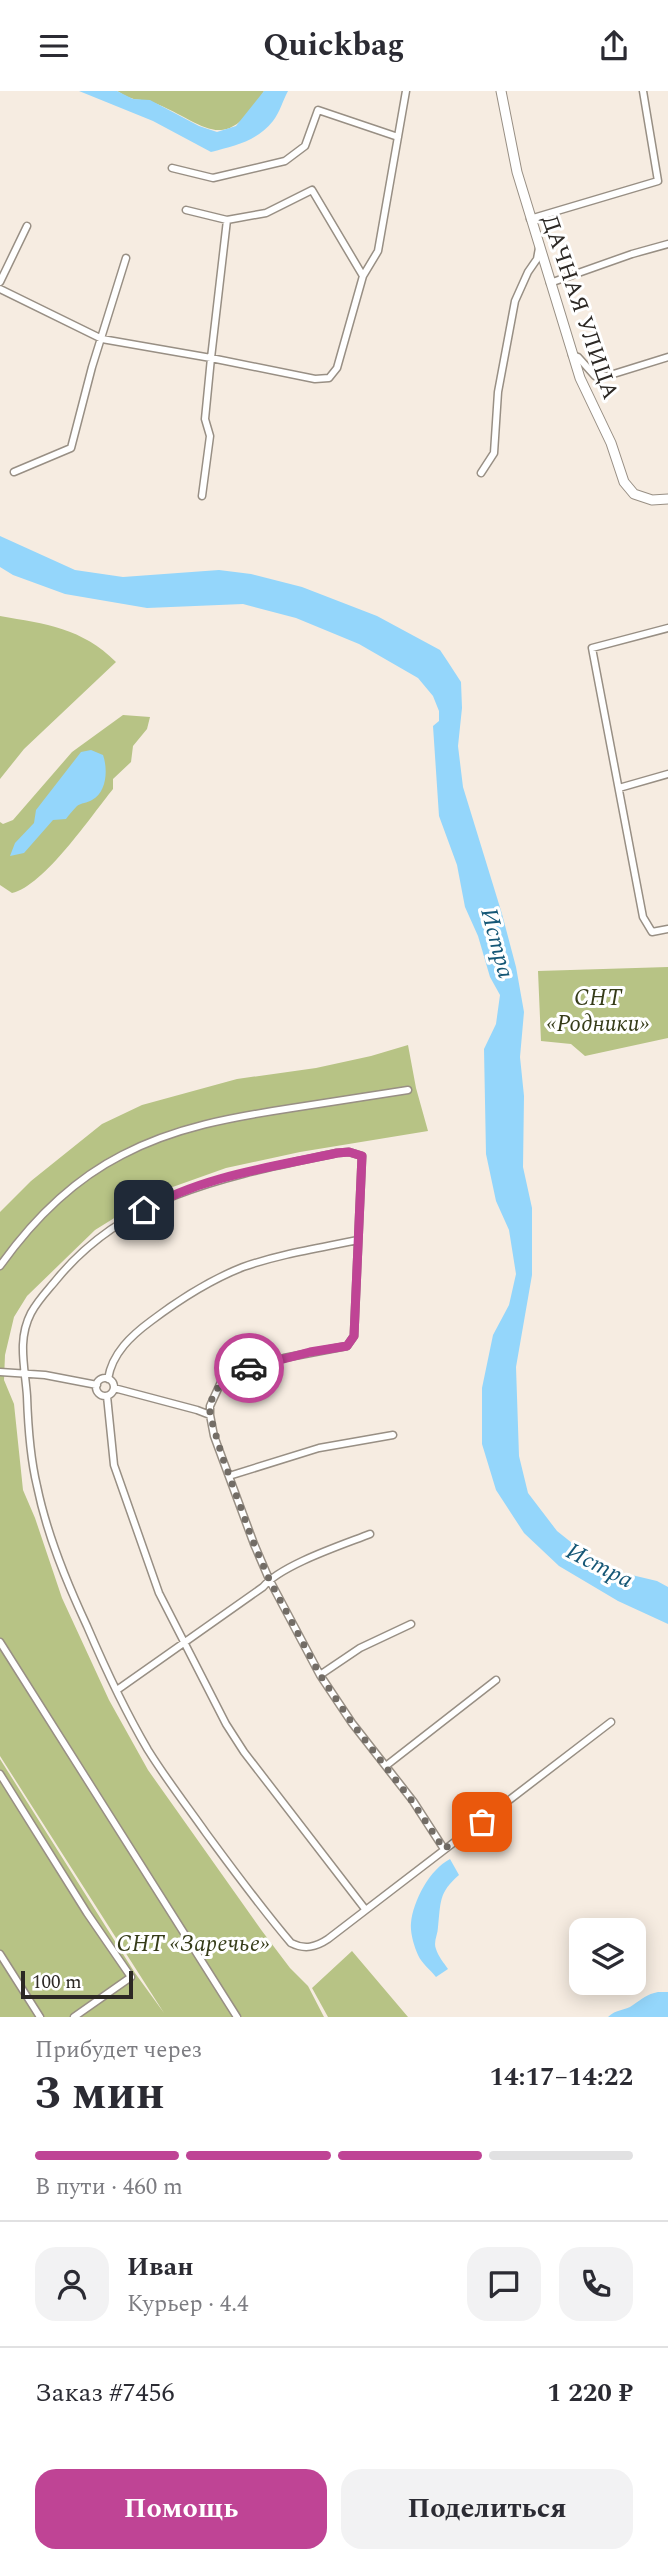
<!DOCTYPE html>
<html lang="ru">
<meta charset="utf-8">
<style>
body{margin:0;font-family:Spectral,serif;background:#f2f2f3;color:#2b2b33;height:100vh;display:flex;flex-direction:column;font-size:26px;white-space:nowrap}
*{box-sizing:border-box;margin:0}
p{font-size:23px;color:#7c7c81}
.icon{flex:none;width:38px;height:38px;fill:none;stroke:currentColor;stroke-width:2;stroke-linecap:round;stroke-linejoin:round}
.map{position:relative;height:1926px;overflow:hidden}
.drawer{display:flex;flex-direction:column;background:#fff;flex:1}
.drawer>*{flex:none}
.buttons{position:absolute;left:569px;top:1827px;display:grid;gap:14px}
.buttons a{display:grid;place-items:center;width:77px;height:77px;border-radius:14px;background:#fff;box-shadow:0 4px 18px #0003;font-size:35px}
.scale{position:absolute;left:21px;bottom:18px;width:112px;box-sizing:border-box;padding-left:7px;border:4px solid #2c2824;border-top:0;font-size:19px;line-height:24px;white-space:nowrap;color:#2c2824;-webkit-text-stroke:5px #fff;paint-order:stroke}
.pin{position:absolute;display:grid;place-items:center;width:60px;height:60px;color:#fff;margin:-30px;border-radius:14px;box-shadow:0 4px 10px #0006}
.courier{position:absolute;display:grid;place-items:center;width:70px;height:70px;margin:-35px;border:5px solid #bf4495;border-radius:50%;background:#fff;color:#222;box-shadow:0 2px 9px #0007}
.overview em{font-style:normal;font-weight:700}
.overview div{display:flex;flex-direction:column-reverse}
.overview{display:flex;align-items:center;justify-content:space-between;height:119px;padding:0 35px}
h1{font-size:46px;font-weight:700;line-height:52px}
.bar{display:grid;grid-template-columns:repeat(4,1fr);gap:10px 7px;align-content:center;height:84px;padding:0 35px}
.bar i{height:9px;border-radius:5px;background:#e1e1e2}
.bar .current{background:#bf4495}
.bar p{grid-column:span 4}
.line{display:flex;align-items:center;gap:18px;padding:0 35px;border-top:2px solid #e1e1e2}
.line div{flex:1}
.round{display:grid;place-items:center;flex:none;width:74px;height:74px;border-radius:21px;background:#f2f2f3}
.button{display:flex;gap:14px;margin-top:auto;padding:14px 35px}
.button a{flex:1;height:80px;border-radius:21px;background:#bf4495;color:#fff;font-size:28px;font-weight:700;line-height:80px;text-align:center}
.button a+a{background:#f2f2f3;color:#2b2b33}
header{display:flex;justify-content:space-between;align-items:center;height:91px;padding:0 35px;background:#fff;font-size:32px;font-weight:700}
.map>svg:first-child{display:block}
.green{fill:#b7c385}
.water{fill:#94d6fb}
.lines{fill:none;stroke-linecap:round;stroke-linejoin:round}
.street-casing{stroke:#988f84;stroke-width:9}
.secondary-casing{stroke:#988f84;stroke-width:11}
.street{stroke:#fff;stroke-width:6}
.secondary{stroke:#fff;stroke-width:9}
.done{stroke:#736d66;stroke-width:7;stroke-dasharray:0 12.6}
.route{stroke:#bf4495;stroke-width:9}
.labels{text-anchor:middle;stroke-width:6;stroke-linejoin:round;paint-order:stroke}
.street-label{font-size:23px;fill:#2c2824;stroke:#fff}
.park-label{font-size:23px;font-style:italic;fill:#363c19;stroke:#fff}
.water-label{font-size:24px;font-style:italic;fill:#155776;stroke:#fff}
</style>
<header><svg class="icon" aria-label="menu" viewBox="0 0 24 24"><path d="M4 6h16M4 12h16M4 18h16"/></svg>Quickbag<svg class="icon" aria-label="share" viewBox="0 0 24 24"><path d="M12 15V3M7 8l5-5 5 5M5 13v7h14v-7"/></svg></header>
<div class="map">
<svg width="668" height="1926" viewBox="0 0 668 1926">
<rect width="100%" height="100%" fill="#f6ece1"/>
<path class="green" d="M117,0H264C223,67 206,32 152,11C146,8 138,10 131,7C126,6 121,2 117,0Z
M0,525C46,533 82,537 116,571L24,658L0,688Z
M123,624L150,626L147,638L133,655L131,671L113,688V698C91,725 44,795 12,802L0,794V731L3,733L13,729L72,661Z
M668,876V947L585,965L571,953L541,950L538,880Z
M408,954L416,997L428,1040L300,1061L226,1077L153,1103L95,1139L27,1205L14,1226L5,1264L4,1289L14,1313L23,1399L35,1427L62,1507L109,1609L148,1679L262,1840L290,1877L308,1895L324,1926H0V1668L135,1882L164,1922L0,1665V1121L31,1090L102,1033L142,1014L237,988L316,977L371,965Z
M352,1860L408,1926H328L312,1897Z"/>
<path class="water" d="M79,0H117L133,8L150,9L199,35L217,41L236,35L264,0H288C283,9 280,21 273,30C257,50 235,55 211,61L153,30Z
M0,445L75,479L123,486L219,479L251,483L302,496L377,525L440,559L448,571L461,591L462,617L458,655L463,696L502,823L516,876L524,921L520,966L524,1005L523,1076L532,1117V1184L516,1276L519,1365L528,1402L557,1440L582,1460L619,1481L657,1490L668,1496V1533L618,1510L559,1475L524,1442L496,1399L482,1353V1297L493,1244L509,1214L516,1183L509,1139L496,1110L486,1063L484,958L496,933L500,904L490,886L478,845L465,816L457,774L439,725L433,635L439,630V620L433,605L418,587L359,553L296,527L243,513L147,517L65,503L13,484L0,476Z
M91,659L103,664C108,678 107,701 92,709C87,712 81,712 77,715C73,719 69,724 66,728L53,729L24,762L10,765L15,752L34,732L36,719L81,661Z
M450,1768L459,1784C438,1802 441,1812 438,1836C438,1843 433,1851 436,1858C438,1865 444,1872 448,1878L436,1886C430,1878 422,1873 418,1864C414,1855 410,1842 411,1832C413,1810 430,1778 450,1768Z
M658,1901H668V1926H608C616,1918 625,1920 633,1914C642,1908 647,1903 658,1901Z"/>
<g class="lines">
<defs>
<path id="street" d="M172,77L213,87L285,70L305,55L318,19L398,46
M186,119L227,129L266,122L312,99L363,185L378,160L406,0
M530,128L658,90L643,0
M0,191L27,135
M550,192L632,163L668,153
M0,198L102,248L211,267L315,288L329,287L337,277L363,185
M572,264L578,266L595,285H607L668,266
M14,381L71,357L92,276L126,167
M481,382L494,362L498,301L515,210L528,181L537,168L539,157
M202,405L210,345L205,328L211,267L227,129
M668,537L592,557L643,826L652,841L668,838
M619,697L668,683
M0,1175C32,1130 73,1089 122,1064C175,1036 233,1026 292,1017C331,1011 369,1005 408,999
M0,1281L45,1284L97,1294
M96 1296a9 9 0 1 1 18 0a9 9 0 1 1-18 0Z
M108,1288C112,1262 132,1244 151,1230C180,1208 210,1189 243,1176C280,1163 320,1157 358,1149
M114,1297L197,1319L210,1324
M107,1305L114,1374L159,1502L226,1633L244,1661L365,1818
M229,1385L319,1357L393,1344
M0,1551L237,1926
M320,1584L360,1557L411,1533
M117,1599L263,1496C281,1474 342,1454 370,1443
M387,1674L496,1589
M0,1683L87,1822L131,1886L74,1926
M444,1758L413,1710L352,1632L320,1584L269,1488L254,1453L214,1345L210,1324V1315L221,1291L231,1283L284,1267L347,1255L354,1245L362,1065L349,1061L337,1062C234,1084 128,1101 57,1188C48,1199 38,1209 31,1222C17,1249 25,1276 27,1305C28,1335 30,1366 37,1395C47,1444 66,1490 87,1535C105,1577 125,1620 148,1659C166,1688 187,1715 206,1742C234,1780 261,1817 291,1852C305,1859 316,1856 328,1848L611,1631
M0,1863L40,1926"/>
<path id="secondary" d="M501,0L517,81L580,287L611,352L624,391L634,403L652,409L668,408"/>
</defs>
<use href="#street" class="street-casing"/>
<use href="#secondary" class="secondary-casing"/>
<use href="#street" class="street"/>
<use href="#secondary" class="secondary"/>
</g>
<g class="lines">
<path class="done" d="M249,1277C226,1285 209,1298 210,1324L222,1365L254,1453L269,1488L320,1584L352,1632L412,1710L444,1758L482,1731"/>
<path class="route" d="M144,1119C202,1085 272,1076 337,1062L349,1061L362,1065L354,1245L347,1255L310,1261L249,1277"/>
</g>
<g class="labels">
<g class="street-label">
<text transform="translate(581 216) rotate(71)" y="8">ДАЧНАЯ УЛИЦА</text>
</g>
<g class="park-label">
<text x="598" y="914">СНТ<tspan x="598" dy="26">«Родники»</tspan></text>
<text x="193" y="1860">СНТ «Заречье»</text>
</g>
<g class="water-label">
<text transform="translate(498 852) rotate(75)" y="8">Истра</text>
<text transform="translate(600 1474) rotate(27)" y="8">Истра</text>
</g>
</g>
</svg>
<div class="buttons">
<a><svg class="icon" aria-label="layers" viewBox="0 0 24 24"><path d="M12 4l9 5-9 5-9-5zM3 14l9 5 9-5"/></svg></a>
</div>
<div class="scale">100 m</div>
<div class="pin" style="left:482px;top:1731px;background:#ea580c"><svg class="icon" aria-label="bag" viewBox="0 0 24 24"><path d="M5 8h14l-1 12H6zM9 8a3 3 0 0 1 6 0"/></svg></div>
<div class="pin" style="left:144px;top:1119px;background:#1f2937"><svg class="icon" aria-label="home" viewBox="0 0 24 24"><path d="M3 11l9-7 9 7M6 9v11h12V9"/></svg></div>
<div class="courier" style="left:249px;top:1277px"><svg class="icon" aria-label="car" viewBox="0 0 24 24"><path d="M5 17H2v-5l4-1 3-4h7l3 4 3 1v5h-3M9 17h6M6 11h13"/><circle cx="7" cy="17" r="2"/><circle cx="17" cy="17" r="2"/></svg></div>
</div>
<section class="drawer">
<div class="overview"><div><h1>3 мин</h1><p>Прибудет через</p></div><em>14:17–14:22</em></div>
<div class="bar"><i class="current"></i><i class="current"></i><i class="current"></i><i></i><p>В пути · 460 m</p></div>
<div class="line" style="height:126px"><a class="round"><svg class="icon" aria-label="person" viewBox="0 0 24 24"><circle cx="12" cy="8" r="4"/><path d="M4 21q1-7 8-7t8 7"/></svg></a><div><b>Иван</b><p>Курьер · 4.4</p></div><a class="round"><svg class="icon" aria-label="chat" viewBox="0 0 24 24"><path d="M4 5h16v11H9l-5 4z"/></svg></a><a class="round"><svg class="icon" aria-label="phone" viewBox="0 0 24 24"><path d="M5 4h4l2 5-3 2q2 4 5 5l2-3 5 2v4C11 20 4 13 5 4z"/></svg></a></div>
<div class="line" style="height:91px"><div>Заказ #7456</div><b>1 220 ₽</b></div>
<div class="button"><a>Помощь</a><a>Поделиться</a></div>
</section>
